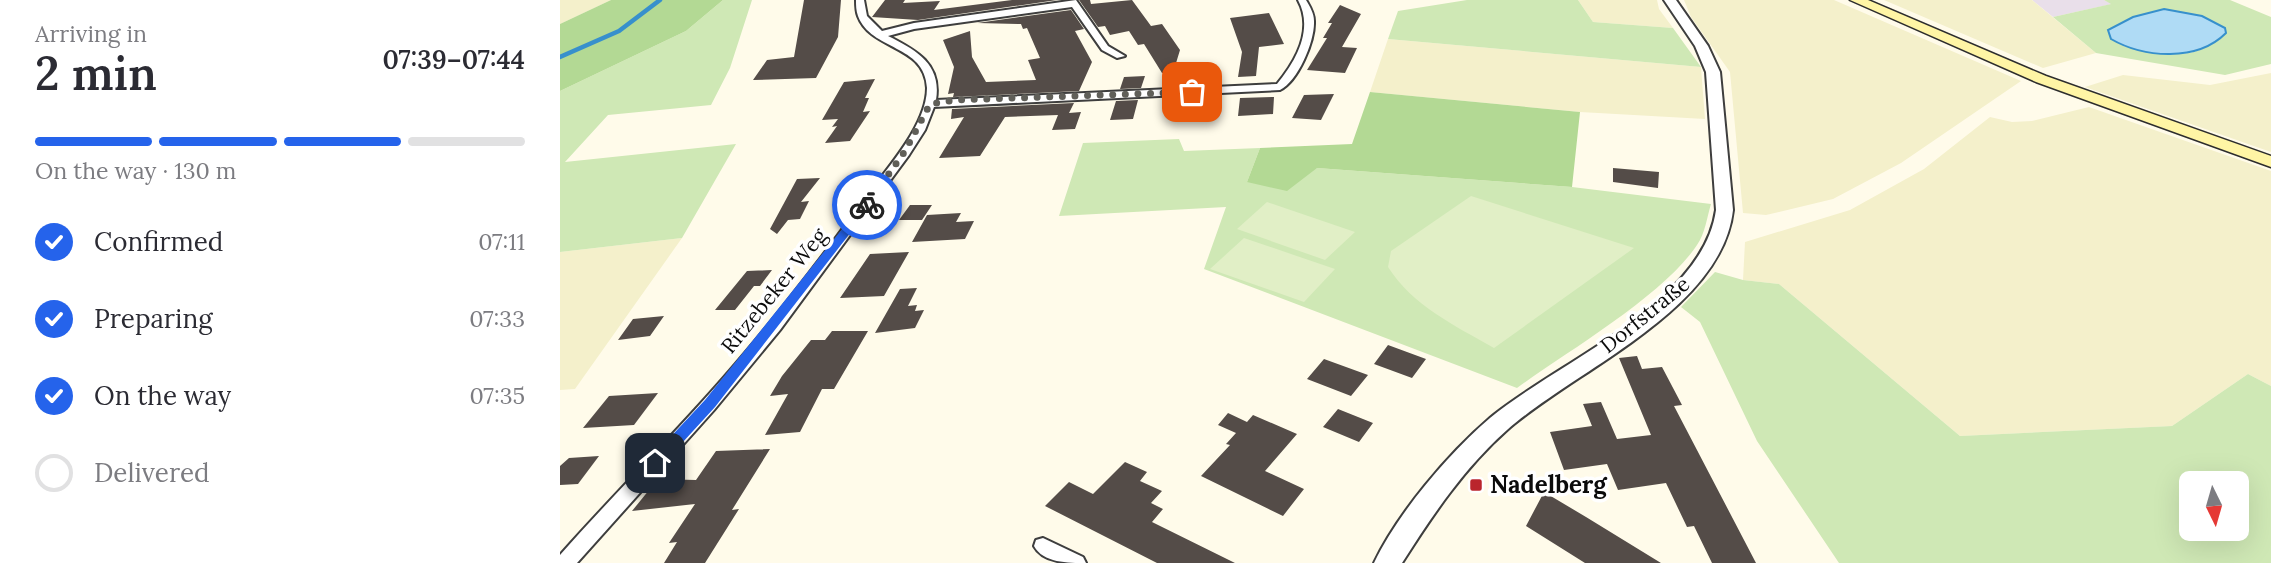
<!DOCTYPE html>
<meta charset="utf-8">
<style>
body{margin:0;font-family:Lora,serif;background:#f2f2f3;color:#2b2b33;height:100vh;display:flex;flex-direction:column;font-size:26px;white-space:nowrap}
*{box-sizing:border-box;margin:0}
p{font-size:23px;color:#7c7c81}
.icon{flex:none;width:38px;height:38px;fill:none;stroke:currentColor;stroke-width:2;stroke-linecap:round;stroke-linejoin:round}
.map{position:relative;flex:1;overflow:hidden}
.panel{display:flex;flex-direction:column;background:#fff;width:560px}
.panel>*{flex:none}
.needle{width:46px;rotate:175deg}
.tools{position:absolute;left:1619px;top:471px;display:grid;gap:14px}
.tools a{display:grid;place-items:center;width:70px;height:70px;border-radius:10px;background:#fff;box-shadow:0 7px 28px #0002;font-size:35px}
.pin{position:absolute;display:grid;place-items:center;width:60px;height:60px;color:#fff;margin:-30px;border-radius:14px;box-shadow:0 4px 10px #0006}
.courier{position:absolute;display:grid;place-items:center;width:70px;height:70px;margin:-35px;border:5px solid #2563eb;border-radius:50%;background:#fff;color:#222;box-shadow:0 2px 9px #0007}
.overview em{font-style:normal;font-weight:600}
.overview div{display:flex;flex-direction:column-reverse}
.overview{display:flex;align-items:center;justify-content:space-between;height:119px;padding:0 35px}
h1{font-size:46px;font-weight:600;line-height:52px}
.bar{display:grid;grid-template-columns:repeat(4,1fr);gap:10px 7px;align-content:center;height:84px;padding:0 35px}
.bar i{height:9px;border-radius:5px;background:#e1e1e2}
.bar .active{background:#2563eb}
.bar p{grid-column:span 4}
ol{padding:0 35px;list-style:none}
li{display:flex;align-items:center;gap:21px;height:77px}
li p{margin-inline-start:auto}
li .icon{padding:7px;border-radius:50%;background:#2563eb;color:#fff;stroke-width:4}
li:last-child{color:#7c7c81}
li i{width:38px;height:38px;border:4px solid #e1e1e2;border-radius:50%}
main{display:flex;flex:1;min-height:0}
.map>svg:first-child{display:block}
.industrial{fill:#e9dfea}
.farmland{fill:#f4f0cb}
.green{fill:#cfe8b5;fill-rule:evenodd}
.forest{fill:#b3d994}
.pitch{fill:#e1efc6}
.water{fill:#afdbf5;stroke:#3790cc;stroke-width:2}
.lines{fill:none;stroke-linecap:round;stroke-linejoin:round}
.stream{stroke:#3790cc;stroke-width:4.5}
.building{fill:#544c48}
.minor-casing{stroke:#3e3e3e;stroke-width:4}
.tertiary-casing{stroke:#3e3e3e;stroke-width:4}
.secondary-casing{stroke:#2d2d2d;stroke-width:3}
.minor{fill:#fff;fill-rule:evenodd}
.tertiary{fill:#fff;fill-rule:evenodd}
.secondary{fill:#fff5a5;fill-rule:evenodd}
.route{fill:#2563eb}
.done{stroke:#605f59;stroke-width:7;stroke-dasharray:0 12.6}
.poi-dot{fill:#ba252c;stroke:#fff;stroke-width:2.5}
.labels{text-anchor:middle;stroke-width:7;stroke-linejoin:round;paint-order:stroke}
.street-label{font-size:21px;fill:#0b0b0b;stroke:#fff}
.near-poi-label{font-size:24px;font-weight:bold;fill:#0b0b0b;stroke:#fff;text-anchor:start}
</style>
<main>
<section class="panel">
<div class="overview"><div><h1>2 min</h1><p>Arriving in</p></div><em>07:39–07:44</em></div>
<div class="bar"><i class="active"></i><i class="active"></i><i class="active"></i><i></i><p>On the way · 130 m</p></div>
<ol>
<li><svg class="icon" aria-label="check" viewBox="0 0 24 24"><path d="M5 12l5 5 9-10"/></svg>Confirmed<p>07:11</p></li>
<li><svg class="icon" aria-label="check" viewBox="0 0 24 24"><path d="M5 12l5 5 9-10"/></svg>Preparing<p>07:33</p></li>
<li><svg class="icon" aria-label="check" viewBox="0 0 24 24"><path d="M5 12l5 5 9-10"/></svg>On the way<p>07:35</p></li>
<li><i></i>Delivered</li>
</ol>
</section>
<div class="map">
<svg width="1711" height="563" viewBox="0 0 1711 563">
<rect width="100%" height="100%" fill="#fffbea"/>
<path class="industrial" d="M1472,0H1544L1552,4L1493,17Z"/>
<path class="farmland" d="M0,0H51L0,24Z
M1018,0H1097L1099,9L1113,28L1033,22Z
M1124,0H1274L1461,81L1341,163L1273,199L1206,215L1183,213L1170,72L1131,17Z
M1324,0H1472L1536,53L1483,68Z
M828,39L1141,67L1145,119L1020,112L810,92Z
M1711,73V152L1525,87L1563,75L1650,85Z
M1529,107L1711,171V386L1688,374L1612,426L1400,436L1219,284L1183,280L1185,242L1290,210L1364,169L1430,117L1452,122L1472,121Z
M122,238L15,389L0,390V252Z"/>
<path class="green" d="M163,0H192L170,68L151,105L48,115L5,162L176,144L122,238L0,252V91L126,31Z
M907,0H1018L1033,22L1113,28L1141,67L828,39L838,11Z
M1544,0H1670L1711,17V64L1665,75L1536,53L1493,17L1551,4ZM1642,16L1665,28C1642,66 1600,53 1563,46Z
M619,139L624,151L700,148L687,182L757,168L1012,187L1151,204C1147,217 1145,234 1137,245C1104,295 1008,351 957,388L644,269L666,207L499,216L523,143Z
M1155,272L1183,280L1219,284L1400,436L1612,426L1688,374L1711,386V563H1279L1197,441L1140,322L1121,307ZM1631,483H1676V528H1631Z"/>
<path class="forest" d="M51,0H163L126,31L0,91V24Z
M810,92L1020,112L1012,187L757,168L727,191L687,182L700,148L792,144Z"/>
<path class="pitch" d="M911,196L1074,248L934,348C894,325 853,306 828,267L831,251Z
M707,202L795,232L765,260L677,229Z
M684,238L775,269L744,302L650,269Z"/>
<path class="water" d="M1604,9L1642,16L1665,28L1666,33C1637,62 1584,58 1551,39L1548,30L1573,17Z"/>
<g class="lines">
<path class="stream" d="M0,57L59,31L100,0"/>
</g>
<path class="building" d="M244,0H281L278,37L256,78L193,80L207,60L234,57Z
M325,0H345L343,3L380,1L374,10L452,0H497L358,20L312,17Z
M519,0H530L531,4L572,0L591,26L602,24L620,50L613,73H602L584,44L578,45L569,31L550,35L545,26L538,27Z
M780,5L801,14L782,47L797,48L785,73L747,70L767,38H763L772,23H768Z
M511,10L524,29L515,31L532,62L519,91L393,97L394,93L388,94L394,67L383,40L410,31L412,57L426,82L476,80L468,60L480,58L467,28L463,29L461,24L417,23Z
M709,13L724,44L699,47L696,76L678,77L682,52L670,18Z
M585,76L581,88L560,89L564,77Z
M315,79L305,98H309L303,112L310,111L290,141L265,143L277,126L272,127L278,119L262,120L284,82Z
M774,94L761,120L732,118L744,95Z
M714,97L713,114L678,116L680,98Z
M578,100L573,119L550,120L556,101Z
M514,103L509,113L521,112L515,129L492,130L498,115L445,117L420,156L379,158L404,117L391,119L392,109Z
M1053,168L1099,172L1098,188L1053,182Z
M260,178L241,202L249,201L240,219L228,220L217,234L210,229L237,179Z
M350,205H372L362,220H339Z
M401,213L396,222L414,221L405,239L352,242L367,215Z
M349,252L324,296L280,298L310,254Z
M212,270L200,286H194L175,310H155L187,271Z
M357,288L348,306L357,305L355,311L364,310L355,328L315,333L340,289Z
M104,316L90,336L58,340L73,319Z
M272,331H308L274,389H262L240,432L205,435L228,394L210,396L222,376L251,340H265Z
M828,345L866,359L852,378L814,364Z
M1077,356L1082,369L1102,367L1122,405L1114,406L1196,563H1152L1134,526L1127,527L1106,483L1058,490L1047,464L1004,470L990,432L1032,426L1023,404L1041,402L1057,439L1091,435L1059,358Z
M764,359L808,375L791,396L747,379Z
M98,393L74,425L23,428L49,396Z
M778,409L813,423L799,442L763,427Z
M668,413L687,422L693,415L737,434L705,471L744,489L723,516L641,476L670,445L666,444L676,433L658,425Z
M210,449L172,510L179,509L145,563H104L117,542L109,543L135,504L72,511L98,479L136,480L156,451Z
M39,456L18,484L0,485V466L9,458Z
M565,462L587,472L580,481L602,491L591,503L603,509L592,522L675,563H597L485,506L509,482L533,494Z
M984,492L1026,517L1101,563H1025L966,526Z"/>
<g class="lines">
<defs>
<path id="minor" d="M296,0H304L307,16L322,31L354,23L516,0L548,46L565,56L557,58L542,50L512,7L354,29L328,36C356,50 382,64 376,100L717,84C736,61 754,29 738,0H746C750,7 754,13 754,21C755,41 738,81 720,90L374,107L365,130L349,155L220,330L154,410L17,563H0V555C54,494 112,437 165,376C216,318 263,256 309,193C329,166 367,124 367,88C365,44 311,51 298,16C296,11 296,5 296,0Z
M483,538L523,557L526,563C508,563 483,563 474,546L476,540Z"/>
<path id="tertiary" d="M1104,0H1116L1148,46L1160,72L1173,210C1162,310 1015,370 947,430C904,468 872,516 842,563H814C838,513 888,454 930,418C997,362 1143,304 1156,210L1146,72L1135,46Z"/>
<path id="secondary" d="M1290,0H1308L1486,76L1711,156V167L1476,82Z"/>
</defs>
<use href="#minor" class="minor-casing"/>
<use href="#tertiary" class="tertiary-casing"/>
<use href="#secondary" class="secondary-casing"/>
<use href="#minor" class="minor"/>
<use href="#tertiary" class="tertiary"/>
<use href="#secondary" class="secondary"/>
</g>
<path class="route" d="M303,203L312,205L155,407L100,467H90V459L145,400Z"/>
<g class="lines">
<path class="done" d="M307,205L345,151L370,104L395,100L632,92"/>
</g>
<rect class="poi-dot" x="909" y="478" width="14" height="14" rx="3.5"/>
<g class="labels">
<g class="street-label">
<text transform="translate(214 291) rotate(-51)" y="7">Ritzebeker Weg</text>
<text transform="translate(1085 315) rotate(-39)" y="7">Dorfstraße</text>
</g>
<g class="near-poi-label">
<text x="930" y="493">Nadelberg</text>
</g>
</g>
</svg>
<div class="tools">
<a><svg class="needle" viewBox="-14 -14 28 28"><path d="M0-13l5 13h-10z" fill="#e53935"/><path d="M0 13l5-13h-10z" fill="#7c7c81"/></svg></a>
</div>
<div class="pin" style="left:632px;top:92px;background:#ea580c"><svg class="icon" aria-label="bag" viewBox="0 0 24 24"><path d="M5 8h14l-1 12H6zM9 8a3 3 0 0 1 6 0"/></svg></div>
<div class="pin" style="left:95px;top:463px;background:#1f2937"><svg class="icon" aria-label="home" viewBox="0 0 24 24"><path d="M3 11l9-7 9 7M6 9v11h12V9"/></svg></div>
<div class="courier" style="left:307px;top:205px"><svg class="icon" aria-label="bike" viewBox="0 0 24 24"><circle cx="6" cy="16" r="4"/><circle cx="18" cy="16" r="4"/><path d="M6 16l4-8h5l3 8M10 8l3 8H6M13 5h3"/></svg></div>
</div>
</main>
